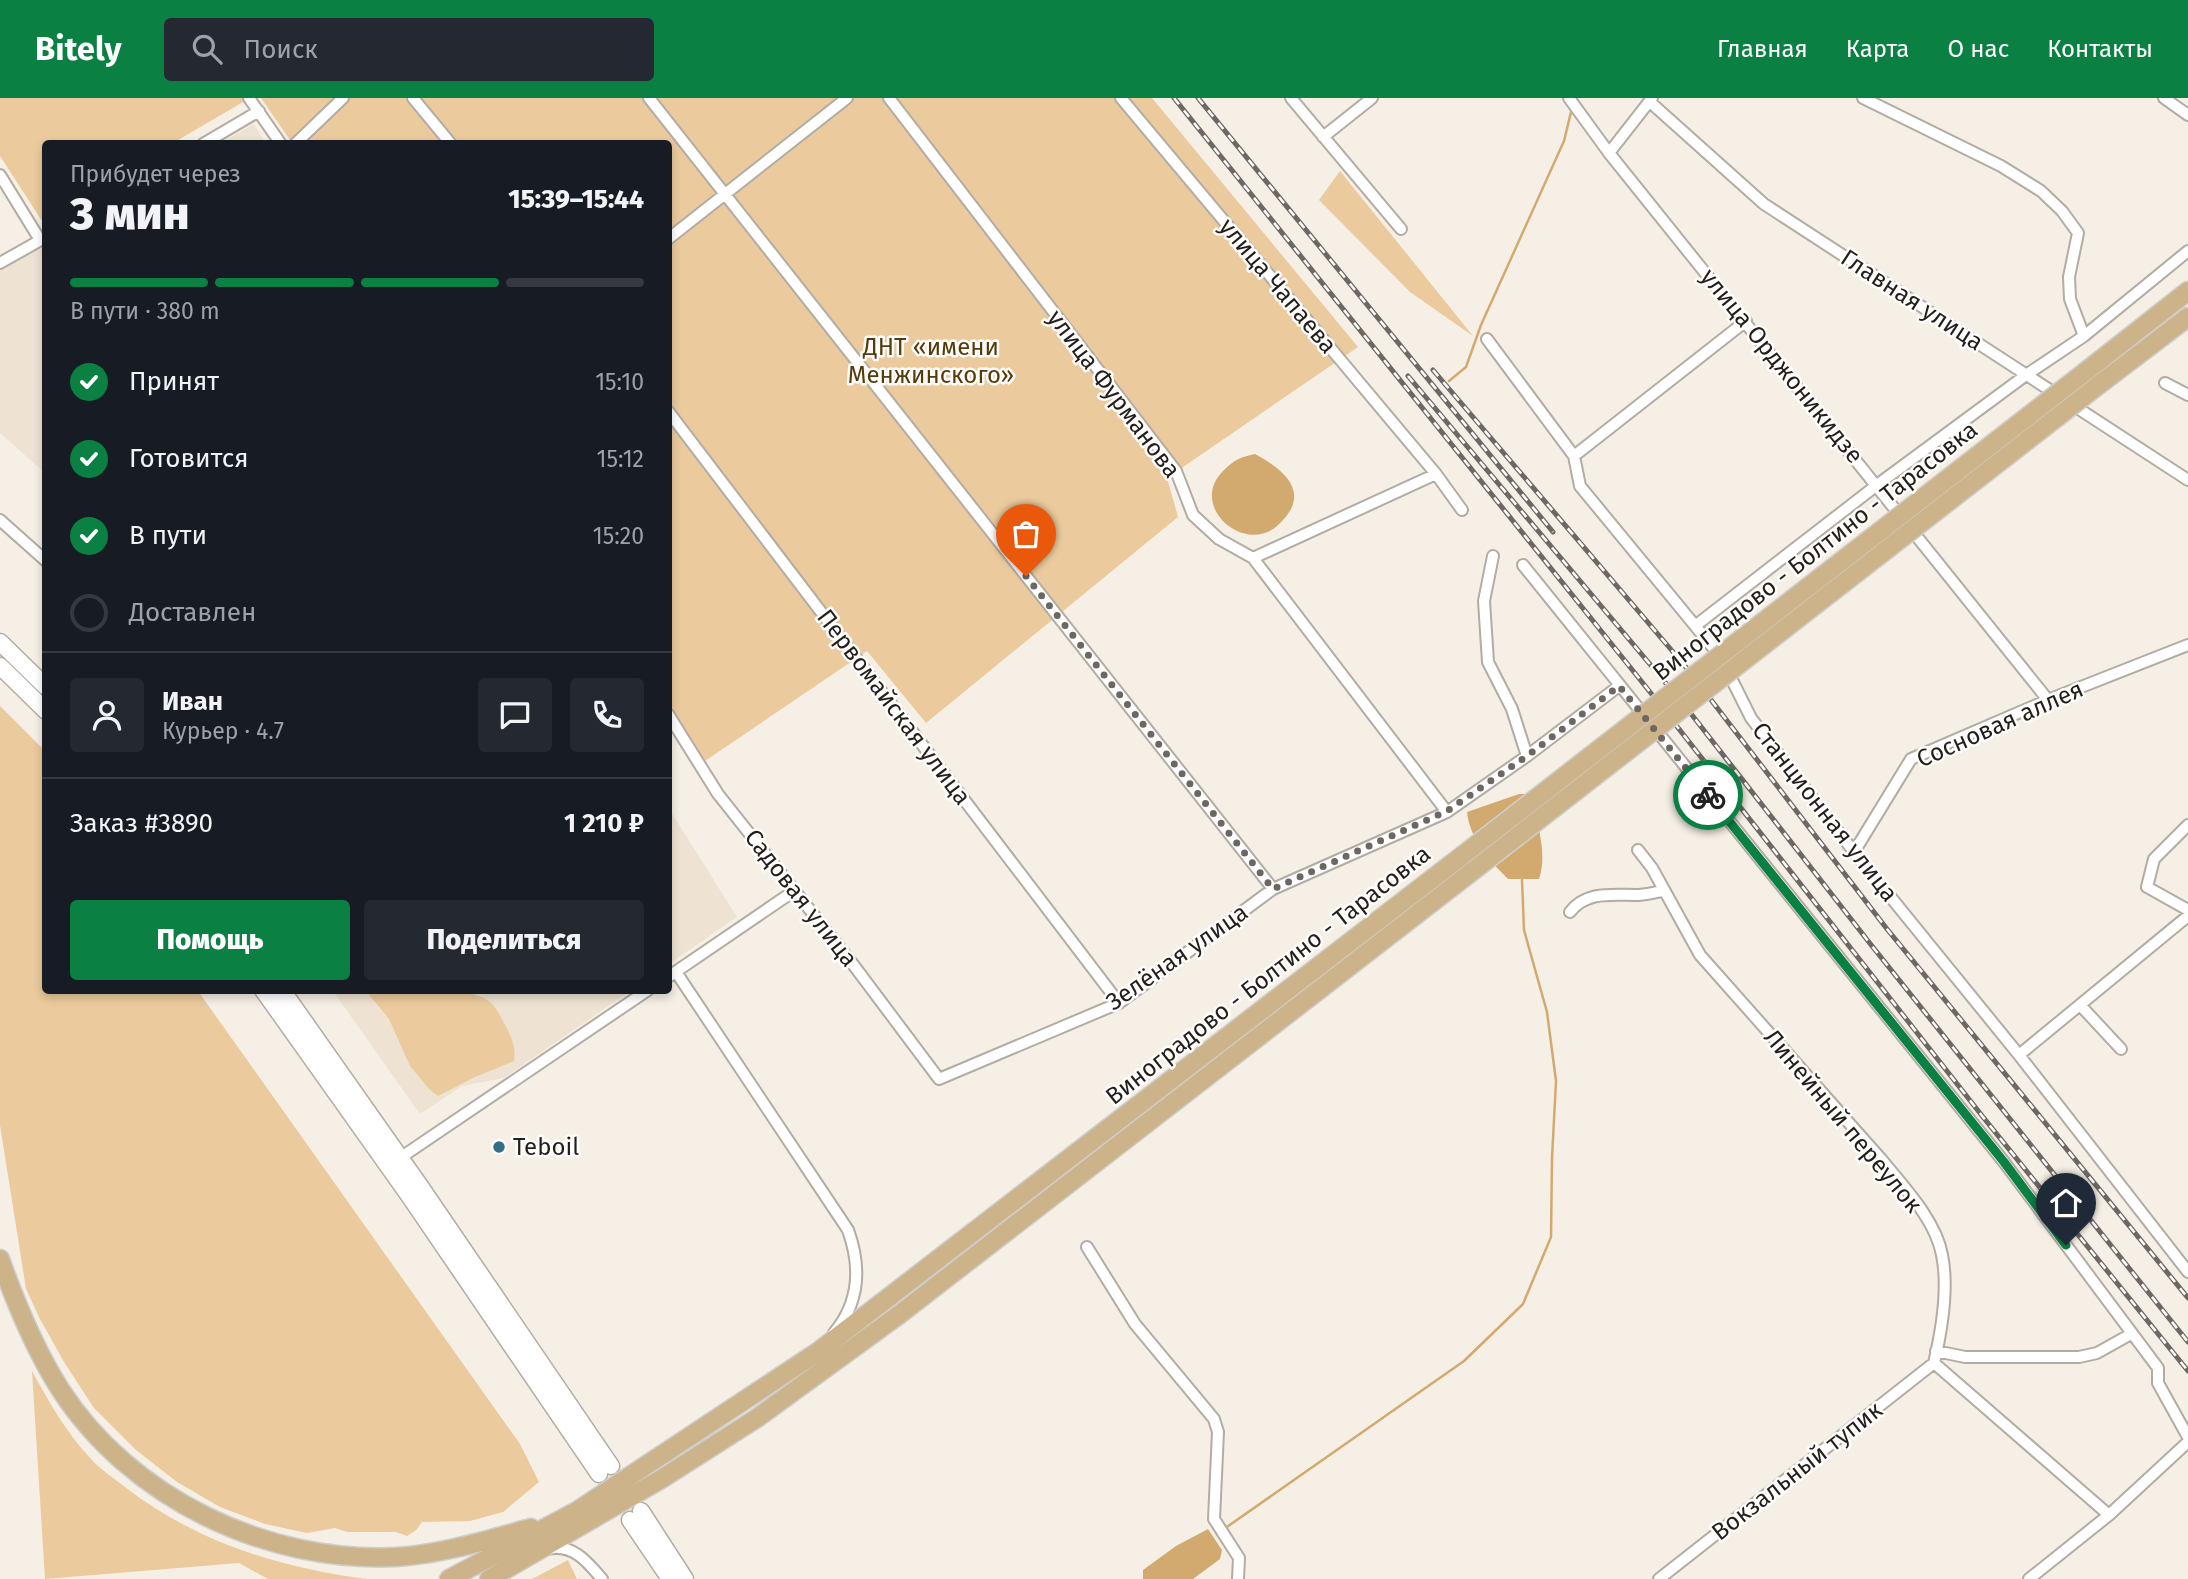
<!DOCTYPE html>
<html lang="ru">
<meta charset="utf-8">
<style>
body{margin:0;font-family:"Fira Sans",sans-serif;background:#242831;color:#f1f3f6;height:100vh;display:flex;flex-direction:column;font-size:26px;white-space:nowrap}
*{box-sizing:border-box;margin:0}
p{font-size:23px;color:#9ea1a6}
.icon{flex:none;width:38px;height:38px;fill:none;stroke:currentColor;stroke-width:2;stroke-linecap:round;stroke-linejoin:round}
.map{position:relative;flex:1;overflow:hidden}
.drawer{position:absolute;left:42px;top:42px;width:630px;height:854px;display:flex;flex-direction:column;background:#171b24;border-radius:7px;box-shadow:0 4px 10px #0003}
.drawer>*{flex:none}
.pin{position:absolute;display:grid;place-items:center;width:60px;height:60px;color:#fff;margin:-72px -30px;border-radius:50% 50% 50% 0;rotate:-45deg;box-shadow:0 0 7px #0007}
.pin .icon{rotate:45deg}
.courier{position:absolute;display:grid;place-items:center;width:70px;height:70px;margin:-35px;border:5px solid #0b8043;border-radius:50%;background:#fff;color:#222;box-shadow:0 2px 9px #0007}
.overview em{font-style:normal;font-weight:800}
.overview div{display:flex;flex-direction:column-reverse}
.overview{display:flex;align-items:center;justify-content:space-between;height:119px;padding:0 28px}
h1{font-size:46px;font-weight:800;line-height:52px}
.bar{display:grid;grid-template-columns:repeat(4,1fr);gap:10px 7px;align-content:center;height:84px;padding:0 28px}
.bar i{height:9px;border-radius:5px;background:#363941}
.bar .current{background:#0b8043}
.bar p{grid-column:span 4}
.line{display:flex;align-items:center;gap:18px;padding:0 28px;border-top:2px solid #363941}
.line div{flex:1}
.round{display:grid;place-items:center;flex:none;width:74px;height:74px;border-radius:7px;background:#242831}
ol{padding:0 28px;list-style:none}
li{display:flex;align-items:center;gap:21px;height:77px}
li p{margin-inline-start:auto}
li .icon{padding:7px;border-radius:50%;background:#0b8043;color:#fff;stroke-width:4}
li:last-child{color:#9ea1a6}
li i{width:38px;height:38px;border:4px solid #363941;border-radius:50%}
.primary-button{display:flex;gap:14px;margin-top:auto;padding:14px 28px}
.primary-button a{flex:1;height:80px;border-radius:7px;background:#0b8043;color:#fff;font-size:28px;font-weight:800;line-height:80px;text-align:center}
.primary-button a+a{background:#242831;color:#f1f3f6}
header{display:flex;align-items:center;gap:42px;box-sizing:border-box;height:98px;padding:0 35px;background:#0b8043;color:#fff}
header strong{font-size:33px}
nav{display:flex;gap:38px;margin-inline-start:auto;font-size:24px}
.search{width:490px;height:63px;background:#242831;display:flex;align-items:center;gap:18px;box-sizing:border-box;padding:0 24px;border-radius:7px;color:#9ea1a6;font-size:26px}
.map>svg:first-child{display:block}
.built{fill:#eee3d3}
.green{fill:#ebca9d}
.water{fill:#d2aa70}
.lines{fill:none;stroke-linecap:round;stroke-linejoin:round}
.stream{stroke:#d2aa70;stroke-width:2.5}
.street-casing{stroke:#b2aca3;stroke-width:14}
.secondary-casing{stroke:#b2aca3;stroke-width:19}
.primary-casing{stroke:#cececd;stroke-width:21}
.street{stroke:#fff;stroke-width:10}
.secondary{stroke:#fff;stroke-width:16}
.primary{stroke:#cdb389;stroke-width:18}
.rail-casing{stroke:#6d6863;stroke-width:5}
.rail{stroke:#fefdfb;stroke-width:2.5;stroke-dasharray:8;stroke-linecap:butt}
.primary-bridge-casing{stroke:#cececd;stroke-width:21;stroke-linecap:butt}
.primary-bridge{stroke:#cdb389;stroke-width:18}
.done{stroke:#6c6762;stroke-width:7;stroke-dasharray:0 12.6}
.route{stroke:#0b8043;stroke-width:9}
.poi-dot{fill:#346d86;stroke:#fefdfb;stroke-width:2.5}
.labels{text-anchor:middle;stroke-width:5;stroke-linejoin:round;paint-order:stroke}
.street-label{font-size:24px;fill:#211e1b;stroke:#fefdfb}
.park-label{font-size:24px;fill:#553a0a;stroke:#fefdfb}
.poi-label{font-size:24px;fill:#211e1b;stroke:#fefdfb;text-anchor:start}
</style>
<header>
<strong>Bitely</strong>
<div class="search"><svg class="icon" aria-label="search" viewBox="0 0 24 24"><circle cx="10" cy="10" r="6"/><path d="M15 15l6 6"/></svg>Поиск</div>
<nav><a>Главная</a><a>Карта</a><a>О нас</a><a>Контакты</a></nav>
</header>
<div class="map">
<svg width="2188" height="1481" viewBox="0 0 2188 1481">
<rect width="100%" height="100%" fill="#f6efe5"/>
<path class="built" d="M254,26L265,45H220Z
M45,145V375L0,335V172Z
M668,709L737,819L669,866H668Z
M333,893H630L504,980L462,988L420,1016Z"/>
<path class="green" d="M0,0H250L173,45L46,46V121L42,123L0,58Z
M261,0H1152L1358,249L1167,380L1178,419L926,625L867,553L702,665L668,609V46L292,45Z
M1340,73L1473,238L1410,194L1319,102Z
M0,608L45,653L46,892L198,893L520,1346L539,1384L503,1414L470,1423L422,1424L416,1432L407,1438L396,1434H347L335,1430L307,1435L265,1426L220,1409L177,1384L136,1352L94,1310L64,1264L40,1221L26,1191L0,1027Z
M366,893C396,892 468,886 490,904C497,910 501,919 505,927C512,940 516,949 514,963L475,979L438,998L430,992L410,968L389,921Z
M32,1273C49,1304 67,1336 92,1362C101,1372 114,1380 125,1389C196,1444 280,1470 367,1481H268L239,1465L45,1481Z
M568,1462L577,1481H532Z"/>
<path class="water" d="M1255,356C1288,374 1312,397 1277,428C1244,457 1188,408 1223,373C1234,362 1240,359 1255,356Z
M1519,696H1529C1537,721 1548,756 1539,781H1508C1490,763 1470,742 1467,714Z
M1208,1431L1222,1452L1220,1461L1193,1481H1143V1472L1176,1448Z"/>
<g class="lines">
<path class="stream" d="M1449,283L1466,269L1481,227L1564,43L1572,10
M1224,1431L1464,1263L1523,1206L1551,1139L1552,1060L1556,983L1547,914L1524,832L1522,782"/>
<defs>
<path id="street" d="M249,0L281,46
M413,0L451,46
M649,0L1273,791
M889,0L1176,373L1193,417L1219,441L1253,460L1447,714
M1121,0L1436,376L1462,412
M1291,0L1401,131
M1569,0L1609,55L2048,602
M1863,0L2001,68L2041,93L2062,113L2078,135L2069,179L2070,201L2084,238
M2164,0L2188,17
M1650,4L1764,106L2188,382
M1323,39L1372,0
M203,46L259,13
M295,46L343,0
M1609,55L1652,0
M0,77L40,142
M668,141L847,0
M0,165L46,139
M1487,241L1574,358L1580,388L1720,558L1751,620L1854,754L2019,957L2188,1174
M2165,285L2188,297
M668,313L1119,905
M1574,358L1746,223
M0,422L46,463
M1493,458L1484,503L1488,564L1512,611L1527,658
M1253,460L1436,376
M1523,467L2004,1064L2158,1270V1285L2188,1339
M1695,528L1877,387L2026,277L2084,238L2188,153
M668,616L718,696L852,865L939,981L1119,905L1273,791L1447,714L1527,658L1619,588
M2188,727L2154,761L2147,789L2188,812
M1638,752L1652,770L1700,857L1881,1061C1902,1087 1936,1122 1942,1157C1949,1191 1942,1231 1934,1265L2109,1417
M1854,754L1911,661L2048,602L2188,547
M1570,814C1586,793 1612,797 1636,797C1645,797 1655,794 1664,793
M676,874L848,1132C861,1168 860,1204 834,1235
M668,879L794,793
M2080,907L2121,951
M2019,957L2188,818
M400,1060L648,892
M1087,1149L1135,1226L1214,1321L1218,1334L1214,1421L1239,1460L1238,1481
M1936,1253L1965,1259H2079L2097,1255L2131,1236
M547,1451C572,1445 587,1463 602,1481
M1659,1481L1934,1265
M2029,1481L2109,1417L2188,1344"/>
<path id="secondary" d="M0,544L46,589
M0,568L46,613
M263,892L408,1096L599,1376
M282,892L420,1088L611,1368
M641,1413L685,1481
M630,1422L670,1481"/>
<path id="primary" d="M2085,274L2188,193
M2096,289L2188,219
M0,1161C16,1206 34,1250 60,1291C131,1401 267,1465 396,1459C442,1456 487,1442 531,1430
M449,1481L577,1413L819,1253L1463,757
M489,1481L663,1380L757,1320L900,1216L1474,772"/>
</defs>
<use href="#street" class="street-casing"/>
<use href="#secondary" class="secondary-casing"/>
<use href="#primary" class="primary-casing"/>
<use href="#street" class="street"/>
<use href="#secondary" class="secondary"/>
<use href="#primary" class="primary"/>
<defs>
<path id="rail" d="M1174,0L1650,594L1983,1019L2188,1273
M1198,0L1553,434
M1433,272L1685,568L1887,831L2188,1200
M1408,278L1685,608L1872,848L2188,1244"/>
</defs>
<use href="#rail" class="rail-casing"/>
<use href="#rail" class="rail"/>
<defs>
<path id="primary-bridge" d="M1463,757L2085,274
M1474,772L2096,289"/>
</defs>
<use href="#primary-bridge" class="primary-bridge-casing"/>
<use href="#primary-bridge" class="primary-bridge"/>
</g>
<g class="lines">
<path class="done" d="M1026,478L1273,791L1447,713L1527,658L1619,588L1708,697"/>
<path class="route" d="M1708,697L2004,1064L2066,1147"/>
</g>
<circle class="poi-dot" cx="499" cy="1049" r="7"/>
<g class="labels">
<g class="street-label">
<text transform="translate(1278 188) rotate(50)" y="8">улица Чапаева</text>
<text transform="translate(1912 202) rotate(33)" y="8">Главная улица</text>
<text transform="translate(1782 268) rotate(51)" y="8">улица Орджоникидзе</text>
<text transform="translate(1114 296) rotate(53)" y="8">улица Фурманова</text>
<text transform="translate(1815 453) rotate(-38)" y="8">Виноградово - Болтино - Тарасовка</text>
<text transform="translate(894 609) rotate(53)" y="8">Первомайская улица</text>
<text transform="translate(2000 626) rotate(-24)" y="8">Сосновая аллея</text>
<text transform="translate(1825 714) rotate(52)" y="8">Станционная улица</text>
<text transform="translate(801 800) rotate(52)" y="8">Садовая улица</text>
<text transform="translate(1177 859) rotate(-35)" y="8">Зелёная улица</text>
<text transform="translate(1268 877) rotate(-38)" y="8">Виноградово - Болтино - Тарасовка</text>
<text transform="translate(1843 1023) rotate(50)" y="8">Линейный переулок</text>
<text transform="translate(1797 1373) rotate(-38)" y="8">Вокзальный тупик</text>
</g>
<g class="park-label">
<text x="931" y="257">ДНТ «имени<tspan x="931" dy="28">Менжинского»</tspan></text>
</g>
<g class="poi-label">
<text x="513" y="1057">Teboil</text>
</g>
</g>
</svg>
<div class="pin" style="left:1026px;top:478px;background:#ea580c"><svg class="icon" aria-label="bag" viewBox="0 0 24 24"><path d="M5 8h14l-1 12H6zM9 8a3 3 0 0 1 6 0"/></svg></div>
<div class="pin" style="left:2066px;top:1147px;background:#1f2937"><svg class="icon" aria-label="home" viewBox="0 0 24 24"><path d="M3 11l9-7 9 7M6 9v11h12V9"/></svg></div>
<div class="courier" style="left:1708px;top:697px"><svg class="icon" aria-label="bike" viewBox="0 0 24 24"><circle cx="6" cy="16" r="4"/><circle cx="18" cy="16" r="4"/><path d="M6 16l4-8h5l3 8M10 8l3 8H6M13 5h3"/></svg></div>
<section class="drawer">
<div class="overview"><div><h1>3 мин</h1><p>Прибудет через</p></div><em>15:39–15:44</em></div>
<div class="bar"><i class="current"></i><i class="current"></i><i class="current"></i><i></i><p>В пути · 380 m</p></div>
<ol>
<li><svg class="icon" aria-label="check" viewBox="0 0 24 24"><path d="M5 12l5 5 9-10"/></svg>Принят<p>15:10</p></li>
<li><svg class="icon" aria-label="check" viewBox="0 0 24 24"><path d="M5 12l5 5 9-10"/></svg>Готовится<p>15:12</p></li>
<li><svg class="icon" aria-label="check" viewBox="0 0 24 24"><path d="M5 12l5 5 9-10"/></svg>В пути<p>15:20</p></li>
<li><i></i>Доставлен</li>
</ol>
<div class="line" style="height:126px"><a class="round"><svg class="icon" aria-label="person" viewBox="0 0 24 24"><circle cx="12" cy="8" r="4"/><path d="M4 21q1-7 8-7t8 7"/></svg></a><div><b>Иван</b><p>Курьер · 4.7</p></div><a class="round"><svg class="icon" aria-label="chat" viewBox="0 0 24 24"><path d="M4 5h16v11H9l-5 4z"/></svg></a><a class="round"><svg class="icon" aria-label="phone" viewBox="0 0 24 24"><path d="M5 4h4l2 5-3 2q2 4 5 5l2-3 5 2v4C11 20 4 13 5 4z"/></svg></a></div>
<div class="line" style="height:91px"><div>Заказ #3890</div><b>1 210 ₽</b></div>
<div class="primary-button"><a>Помощь</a><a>Поделиться</a></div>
</section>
</div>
